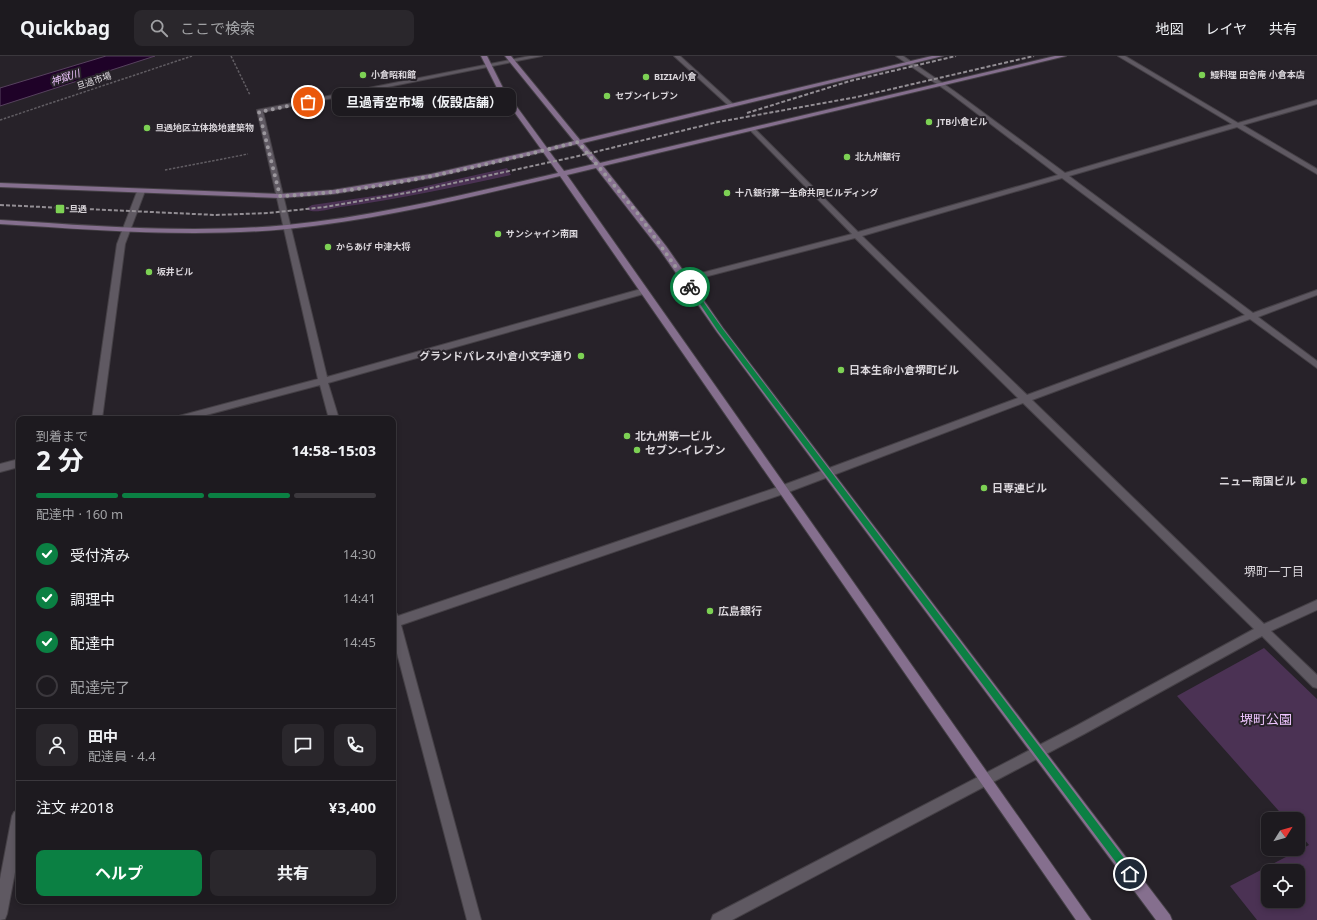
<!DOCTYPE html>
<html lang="ja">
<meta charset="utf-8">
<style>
body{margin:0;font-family:"Noto Sans","Noto Sans JP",sans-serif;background:#2a272c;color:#f1f3f6;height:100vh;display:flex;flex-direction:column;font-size:15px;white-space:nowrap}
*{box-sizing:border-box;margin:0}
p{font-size:13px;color:#a0a1a4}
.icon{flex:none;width:22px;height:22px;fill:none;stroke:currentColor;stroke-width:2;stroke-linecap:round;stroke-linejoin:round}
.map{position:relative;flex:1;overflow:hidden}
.drawer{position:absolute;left:16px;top:360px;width:380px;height:488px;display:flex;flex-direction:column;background:#1d1a1f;border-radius:8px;box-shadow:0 2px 6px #0003,0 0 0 1px #3b383d}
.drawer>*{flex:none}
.needle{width:26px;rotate:53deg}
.controls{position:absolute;left:1261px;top:756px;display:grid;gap:8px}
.controls a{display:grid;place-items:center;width:44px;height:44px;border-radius:8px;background:#1d1a1f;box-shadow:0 2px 6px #0003,0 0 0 1px #3b383d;font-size:20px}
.pin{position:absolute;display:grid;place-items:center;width:34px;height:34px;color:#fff;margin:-17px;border:2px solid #fff;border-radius:50%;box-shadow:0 1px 4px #0007}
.courier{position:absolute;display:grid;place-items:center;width:40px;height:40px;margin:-20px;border:3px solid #0b8043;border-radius:50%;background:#fff;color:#222;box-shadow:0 1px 5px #0007}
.bubble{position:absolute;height:28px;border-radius:8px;background:#1d1a1f;box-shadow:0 2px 6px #0003,0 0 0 1px #3b383d;font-size:13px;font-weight:700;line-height:28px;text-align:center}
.summary em{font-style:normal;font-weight:700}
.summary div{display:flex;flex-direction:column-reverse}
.summary{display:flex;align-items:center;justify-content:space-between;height:68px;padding:0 20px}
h1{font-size:26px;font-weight:700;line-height:30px}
.bar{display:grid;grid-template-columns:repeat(4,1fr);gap:6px 4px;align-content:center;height:48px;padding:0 20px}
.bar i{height:5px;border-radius:3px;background:#3b383d}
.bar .on{background:#0b8043}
.bar p{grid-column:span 4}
.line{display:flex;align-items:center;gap:10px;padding:0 20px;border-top:1px solid #3b383d}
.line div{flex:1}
.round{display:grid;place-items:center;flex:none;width:42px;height:42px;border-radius:8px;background:#2a272c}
ol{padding:0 20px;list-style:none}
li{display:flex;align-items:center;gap:12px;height:44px}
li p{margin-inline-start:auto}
li .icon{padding:4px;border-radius:50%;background:#0b8043;color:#fff;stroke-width:4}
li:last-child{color:#a0a1a4}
li i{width:22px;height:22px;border:2px solid #3b383d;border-radius:50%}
.action{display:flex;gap:8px;margin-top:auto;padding:8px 20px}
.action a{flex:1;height:46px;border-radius:8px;background:#0b8043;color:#fff;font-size:16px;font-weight:700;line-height:46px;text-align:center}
.action a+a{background:#2a272c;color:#f1f3f6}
header{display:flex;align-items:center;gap:24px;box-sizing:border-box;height:56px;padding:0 20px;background:#1d1a1f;border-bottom:1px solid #3b383d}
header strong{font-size:19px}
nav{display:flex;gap:22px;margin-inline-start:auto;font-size:14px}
.search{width:280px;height:36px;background:#2a272c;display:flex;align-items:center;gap:10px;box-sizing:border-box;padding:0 14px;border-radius:8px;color:#a0a1a4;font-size:15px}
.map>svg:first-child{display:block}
.green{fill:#4b3254;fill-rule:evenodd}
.water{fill:#1f0228;stroke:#57425e}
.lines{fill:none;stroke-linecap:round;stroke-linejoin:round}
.street-casing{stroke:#454046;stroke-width:2}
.secondary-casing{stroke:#454046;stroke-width:2}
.path{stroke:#615d63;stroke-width:1.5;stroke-dasharray:2.5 1.5;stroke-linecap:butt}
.street{fill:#5f5962;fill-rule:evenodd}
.secondary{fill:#856f8e;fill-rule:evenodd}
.rail{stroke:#938e94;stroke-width:2;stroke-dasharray:4 2;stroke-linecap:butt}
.route{fill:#0b8043}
.done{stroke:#9b979d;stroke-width:4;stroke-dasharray:0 7.2}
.poi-dot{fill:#7dd154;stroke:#272229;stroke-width:1.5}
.labels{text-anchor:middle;stroke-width:4;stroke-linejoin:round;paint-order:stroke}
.far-poi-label{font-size:9px;font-weight:bold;fill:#dad6db;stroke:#272229;text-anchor:start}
.far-street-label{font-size:9px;fill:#dad6db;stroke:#272229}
.far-water-label{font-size:10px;font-style:italic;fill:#ebc3fb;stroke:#272229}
.poi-label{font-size:11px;font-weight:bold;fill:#dad6db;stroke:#272229;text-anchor:start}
.neighbourhood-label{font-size:12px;fill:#dad6db;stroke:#272229}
.near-park-label{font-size:13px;fill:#edc4fd;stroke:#272229}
</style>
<header>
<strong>Quickbag</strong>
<div class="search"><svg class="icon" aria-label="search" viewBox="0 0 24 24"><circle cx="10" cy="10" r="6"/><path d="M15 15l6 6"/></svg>ここで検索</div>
<nav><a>地図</a><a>レイヤ</a><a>共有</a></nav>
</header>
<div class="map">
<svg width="1317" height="864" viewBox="0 0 1317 864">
<rect width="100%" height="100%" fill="#272229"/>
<path class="green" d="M507,112L511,119C455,131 398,143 341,151C332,152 316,158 308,154L307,152L312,149L395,137Z
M1264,592L1317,643V864H1257L1230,830L1309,789L1298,776V763H1286L1177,640ZM1268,815H1298V845H1268Z"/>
<path class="water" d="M106,0H155L0,50V32Z"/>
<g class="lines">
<defs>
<path id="street" d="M530,0H542L263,56L327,321L641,233H647V237L328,327L339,363H329L320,329L191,363H174L179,360L318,323L257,54Z
M674,0H680L733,48V50H729Z
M896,0H903L954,35L1065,117L1232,68L1118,0H1125L1238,67L1317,44V48L1243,69L1317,113V118L1237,71L1069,120L1253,257L1317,234V239L1258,261L1317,305V312L1250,263L1032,344L1264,568L1317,544V554L1271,575L1317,619V632L1313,631L1262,580L1084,678L732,864H711L713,859L1076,670L1254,573L1023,347L786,437L401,569L481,864H467L393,582V556L397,558L398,560L778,431L1018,342L855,182L685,226L681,224L682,222L852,178L750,74V72H754L858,176L1058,119L950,37ZM1062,122L1245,259L1027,339L862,180Z
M138,133L145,135L125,188L102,363H92L117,188Z
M19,403V411L0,416V408Z
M19,754V795L7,858L5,863L0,864V823L12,760L14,756Z"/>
<path id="secondary" d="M481,0H487L503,32L547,92L574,85L505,0H511L580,84L932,0H943L583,87L600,107L1055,0H1066L603,110L666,190L723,272L1170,859L1172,864H1156L717,276L660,194L596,112L567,119L1091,864H1076L560,120C471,141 379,164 287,173C192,182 95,174 0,168V164C95,170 192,178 287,169C379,160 469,137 558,117L543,96L431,122L333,138L280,142L0,131V127L280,138L333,134L431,118L541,93L497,32ZM577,88L594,108L564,115L549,95Z"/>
</defs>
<use href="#street" class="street-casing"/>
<use href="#secondary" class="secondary-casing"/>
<path class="path" d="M231,0L250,39
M0,64L192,0
M165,114L248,98"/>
<use href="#street" class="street"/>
<use href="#secondary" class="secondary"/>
<path class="rail" d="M747,57L850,25L956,0
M0,149L216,159L268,157L325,151L412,136L574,101L718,66L857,41L1034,0"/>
</g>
<path class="route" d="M688,230H692L722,272L1133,814V821H1127L718,275Z"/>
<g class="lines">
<path class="done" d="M308,46L259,56L280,140C380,136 480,110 578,86L638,158L690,231"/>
</g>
<g class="poi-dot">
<circle cx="363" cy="19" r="4"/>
<circle cx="1202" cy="19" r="4"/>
<circle cx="646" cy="21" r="4"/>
<circle cx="607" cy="40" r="4"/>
<circle cx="929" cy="66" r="4"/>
<circle cx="147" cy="72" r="4"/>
<circle cx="847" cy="101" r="4"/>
<circle cx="727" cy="137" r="4"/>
<rect x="55" y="148" width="10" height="10" rx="2"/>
<circle cx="498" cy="178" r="4"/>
<circle cx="328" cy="191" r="4"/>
<circle cx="149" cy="216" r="4"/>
<circle cx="581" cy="300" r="4"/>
<circle cx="841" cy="314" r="4"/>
<circle cx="627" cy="380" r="4"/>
<circle cx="637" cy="394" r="4"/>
<circle cx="1304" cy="425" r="4"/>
<circle cx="984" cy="432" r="4"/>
<circle cx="710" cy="555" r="4"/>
</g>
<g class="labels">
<g class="far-poi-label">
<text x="371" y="22">小倉昭和館</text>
<text x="1210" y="22">鰻料理 田舎庵 小倉本店</text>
<text x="654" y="24">BIZIA小倉</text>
<text x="615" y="43">セブンイレブン</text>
<text x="937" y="69">JTB小倉ビル</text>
<text x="155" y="75">旦過地区立体換地建築物</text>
<text x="855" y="104">北九州銀行</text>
<text x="735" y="140">十八銀行第一生命共同ビルディング</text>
<text x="69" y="156">旦過</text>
<text x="506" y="181">サンシャイン南国</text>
<text x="336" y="194">からあげ 中津大将</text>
<text x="157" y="219">坂井ビル</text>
</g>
<g class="far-street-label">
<text transform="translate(94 25) rotate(-18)" y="3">旦過市場</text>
</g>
<g class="far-water-label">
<text transform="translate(65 21) rotate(-18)" y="4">神獄川</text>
</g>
<g class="poi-label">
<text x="573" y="304" text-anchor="end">グランドパレス小倉小文字通り</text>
<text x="849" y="318">日本生命小倉堺町ビル</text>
<text x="635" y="384">北九州第一ビル</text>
<text x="645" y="398">セブン-イレブン</text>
<text x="1296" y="429" text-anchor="end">ニュー南国ビル</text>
<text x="992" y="436">日専連ビル</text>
<text x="718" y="559">広島銀行</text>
</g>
<g class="neighbourhood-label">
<text x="1274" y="520">堺町一丁目</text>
</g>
<g class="near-park-label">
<text x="1266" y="668">堺町公園</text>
</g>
</g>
</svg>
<div class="controls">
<a><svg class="needle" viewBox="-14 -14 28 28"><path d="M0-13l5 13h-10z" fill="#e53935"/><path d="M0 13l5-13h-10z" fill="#a0a1a4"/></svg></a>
<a><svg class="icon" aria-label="locate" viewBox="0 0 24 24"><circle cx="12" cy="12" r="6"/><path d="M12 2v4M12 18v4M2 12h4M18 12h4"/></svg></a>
</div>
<div class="pin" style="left:308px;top:46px;background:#ea580c"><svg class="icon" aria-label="bag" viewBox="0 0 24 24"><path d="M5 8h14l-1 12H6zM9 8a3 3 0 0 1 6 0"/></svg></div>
<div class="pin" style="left:1130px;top:818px;background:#1f2937"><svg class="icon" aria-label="home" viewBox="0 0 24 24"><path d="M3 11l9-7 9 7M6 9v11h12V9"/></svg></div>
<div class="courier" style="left:690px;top:231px"><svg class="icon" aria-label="bike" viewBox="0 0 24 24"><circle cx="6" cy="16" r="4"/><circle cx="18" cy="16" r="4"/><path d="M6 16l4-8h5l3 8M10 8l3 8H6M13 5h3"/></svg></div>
<div class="bubble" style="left:332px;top:32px;width:184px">旦過青空市場（仮設店舗）</div>
<section class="drawer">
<div class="summary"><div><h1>2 分</h1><p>到着まで</p></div><em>14:58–15:03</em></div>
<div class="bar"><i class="on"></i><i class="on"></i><i class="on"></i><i></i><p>配達中 · 160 m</p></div>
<ol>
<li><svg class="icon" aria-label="check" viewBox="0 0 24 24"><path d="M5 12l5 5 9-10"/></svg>受付済み<p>14:30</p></li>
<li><svg class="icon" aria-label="check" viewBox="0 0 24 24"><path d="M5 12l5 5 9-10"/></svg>調理中<p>14:41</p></li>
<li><svg class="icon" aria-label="check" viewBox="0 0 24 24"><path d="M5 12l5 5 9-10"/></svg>配達中<p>14:45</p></li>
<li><i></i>配達完了</li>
</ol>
<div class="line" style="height:72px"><a class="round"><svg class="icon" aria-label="person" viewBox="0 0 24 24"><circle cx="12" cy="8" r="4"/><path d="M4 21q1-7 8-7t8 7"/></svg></a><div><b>田中</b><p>配達員 · 4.4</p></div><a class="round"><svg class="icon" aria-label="chat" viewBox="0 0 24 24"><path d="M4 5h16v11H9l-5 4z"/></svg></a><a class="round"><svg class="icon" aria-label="phone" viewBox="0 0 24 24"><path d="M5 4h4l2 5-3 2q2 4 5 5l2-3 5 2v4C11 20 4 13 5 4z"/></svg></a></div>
<div class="line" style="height:52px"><div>注文 #2018</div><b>¥3,400</b></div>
<div class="action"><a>ヘルプ</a><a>共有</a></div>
</section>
</div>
